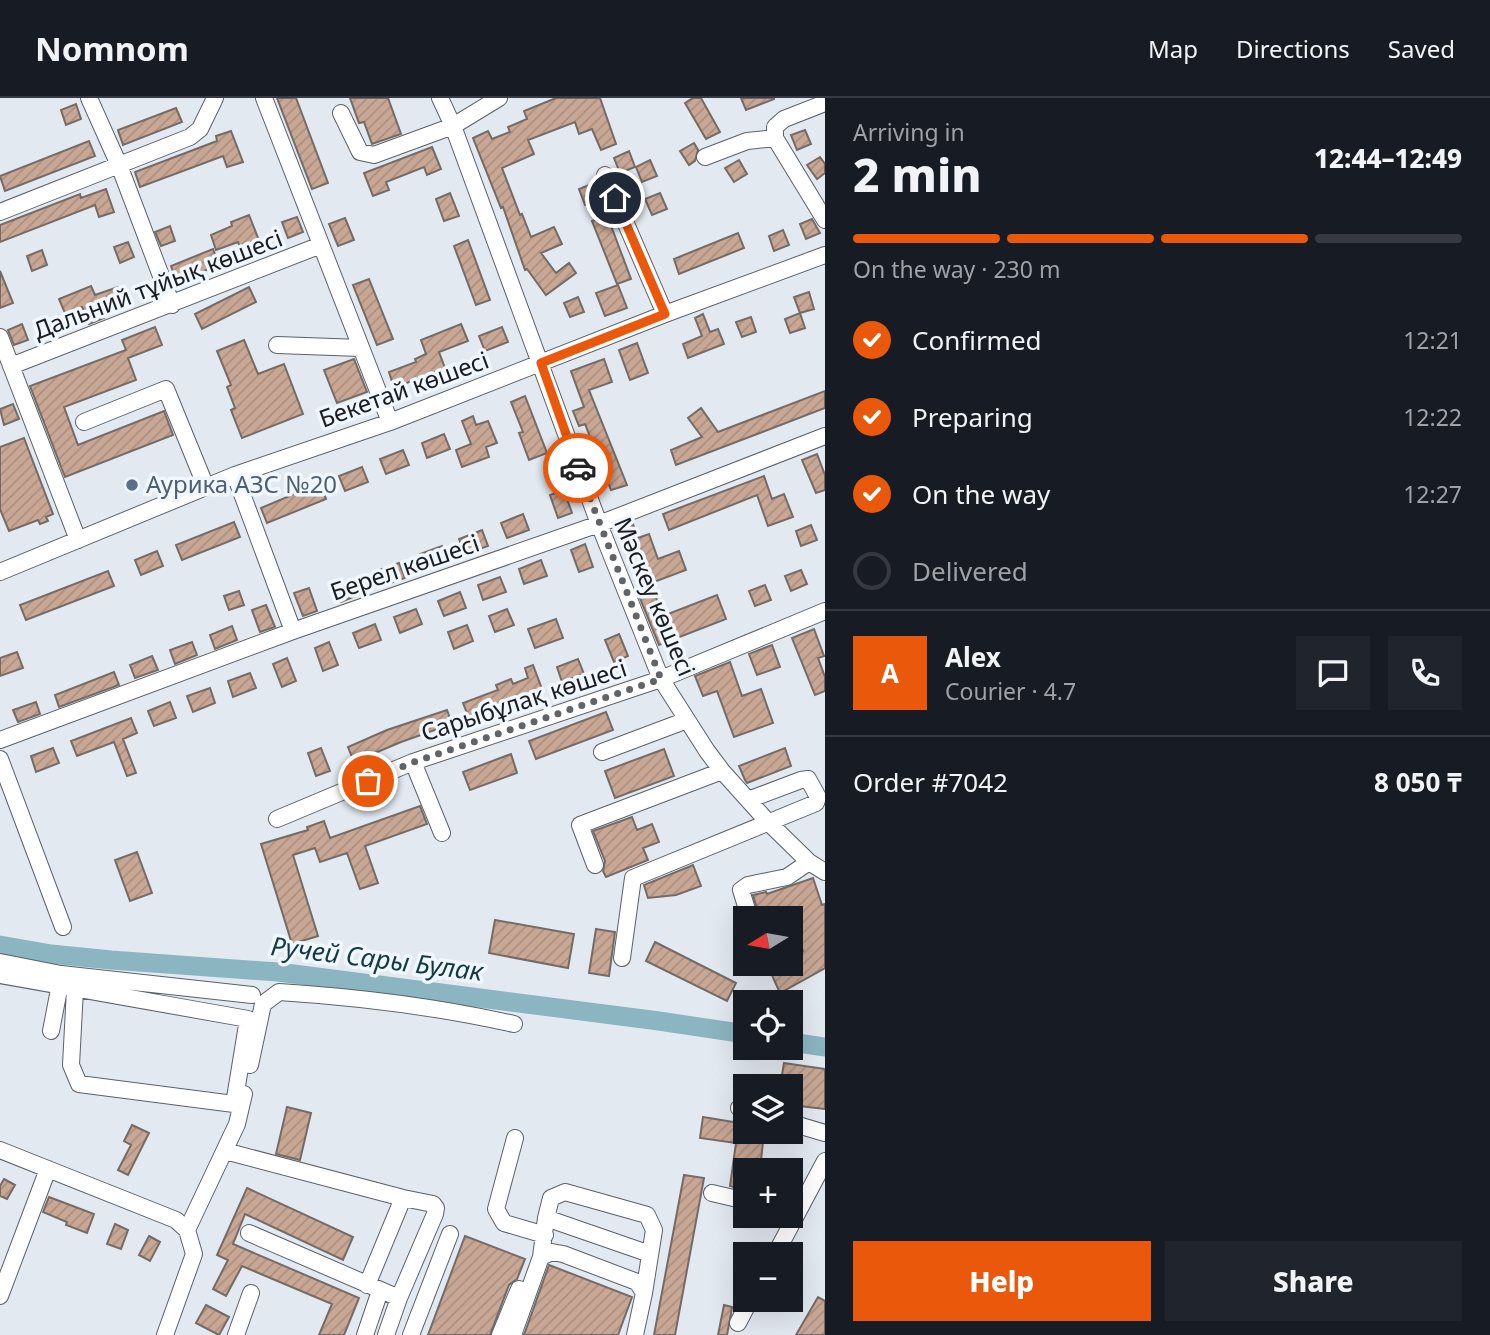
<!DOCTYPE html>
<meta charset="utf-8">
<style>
body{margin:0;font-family:"Noto Sans",sans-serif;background:#20242c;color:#f1f3f6;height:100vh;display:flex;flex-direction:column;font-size:26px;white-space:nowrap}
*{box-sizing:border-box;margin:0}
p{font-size:23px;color:#9ea1a6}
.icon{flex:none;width:38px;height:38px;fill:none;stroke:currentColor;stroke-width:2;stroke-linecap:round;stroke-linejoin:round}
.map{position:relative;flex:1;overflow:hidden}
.side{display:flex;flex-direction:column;background:#171b24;width:665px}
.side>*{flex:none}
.needle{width:46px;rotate:259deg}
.controls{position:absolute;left:733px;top:808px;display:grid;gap:14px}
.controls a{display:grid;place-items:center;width:70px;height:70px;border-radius:0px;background:#171b24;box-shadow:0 7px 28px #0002;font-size:35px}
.pin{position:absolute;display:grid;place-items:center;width:60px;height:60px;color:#fff;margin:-30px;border:4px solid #fff;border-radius:50%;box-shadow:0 2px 7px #0007}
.courier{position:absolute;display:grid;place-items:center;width:70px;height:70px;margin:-35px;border:5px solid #ea580c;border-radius:50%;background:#fff;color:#222;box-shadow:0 2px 9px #0007}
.headline em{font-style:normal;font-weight:800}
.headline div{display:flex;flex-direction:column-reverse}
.headline{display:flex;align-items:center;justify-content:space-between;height:119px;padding:0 28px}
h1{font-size:46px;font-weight:800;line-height:52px}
.bar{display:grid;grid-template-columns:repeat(4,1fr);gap:10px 7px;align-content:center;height:84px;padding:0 28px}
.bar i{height:9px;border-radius:5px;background:#363941}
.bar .on{background:#ea580c}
.bar p{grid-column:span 4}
.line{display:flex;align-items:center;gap:18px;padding:0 28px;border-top:2px solid #363941}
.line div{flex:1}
.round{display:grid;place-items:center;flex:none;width:74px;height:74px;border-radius:0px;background:#20242c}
ol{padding:0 28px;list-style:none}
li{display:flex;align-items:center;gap:21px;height:77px}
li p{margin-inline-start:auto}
li .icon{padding:7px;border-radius:50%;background:#ea580c;color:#fff;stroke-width:4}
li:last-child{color:#9ea1a6}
li i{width:38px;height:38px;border:4px solid #363941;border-radius:50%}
.button{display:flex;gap:14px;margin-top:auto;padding:14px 28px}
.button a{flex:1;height:80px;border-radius:0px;background:#ea580c;color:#fff;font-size:28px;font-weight:800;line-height:80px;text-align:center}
.button a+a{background:#20242c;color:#f1f3f6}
header{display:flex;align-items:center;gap:42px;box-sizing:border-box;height:98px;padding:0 35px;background:#171b24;border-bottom:2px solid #363941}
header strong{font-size:33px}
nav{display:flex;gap:38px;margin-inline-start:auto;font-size:24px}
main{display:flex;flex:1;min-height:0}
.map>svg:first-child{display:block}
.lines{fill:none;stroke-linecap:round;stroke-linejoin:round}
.river{stroke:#8bb5c1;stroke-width:19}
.building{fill:url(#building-hatch);stroke:#746b66;stroke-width:2}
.minor-casing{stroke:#5b6168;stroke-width:18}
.minor{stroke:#fff;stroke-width:16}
.done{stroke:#606468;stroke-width:7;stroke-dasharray:0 12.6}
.route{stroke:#ea580c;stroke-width:9}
.service-dot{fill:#5c6f8a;stroke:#f0f7ff;stroke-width:2.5}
.labels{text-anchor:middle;stroke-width:7;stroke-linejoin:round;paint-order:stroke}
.street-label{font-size:24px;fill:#1a1c1f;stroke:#f0f7ff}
.service-label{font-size:24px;fill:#4e5e75;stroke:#f0f7ff;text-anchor:start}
.water-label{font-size:26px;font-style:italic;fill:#123a43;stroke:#f0f7ff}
</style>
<header>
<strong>Nomnom</strong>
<nav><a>Map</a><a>Directions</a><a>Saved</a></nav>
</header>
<main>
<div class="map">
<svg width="825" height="1237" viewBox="0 0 825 1237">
<defs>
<pattern id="building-hatch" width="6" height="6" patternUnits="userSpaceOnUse" patternTransform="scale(1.75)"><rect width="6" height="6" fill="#c9a795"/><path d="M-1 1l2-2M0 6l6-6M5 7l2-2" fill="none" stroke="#ac8f80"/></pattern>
</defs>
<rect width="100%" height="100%" fill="#e3e9f1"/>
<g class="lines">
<path class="river" d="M0,847L51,856L111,862L278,874L659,923L746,936
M791,944L825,949"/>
</g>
<path class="building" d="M277,0H296L328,85L312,91Z
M350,0H388L401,36L372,46L364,24L359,25Z
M556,0H600L616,46L601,52L592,31L579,36L575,24L528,42L534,56L502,70L520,117L522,116L531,139L554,129L562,146L541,155L556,175L569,165L576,175L546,197L527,171L525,172L503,109L501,110L473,40L488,33L492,41L510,34L508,29L527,21L524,13Z
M693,0H701L720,34L706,41L685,5Z
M741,0H774V1L746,12Z
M76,6L81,21L66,27L61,12Z
M176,10L182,24L123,47L118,32Z
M805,32L811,46L797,52L791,37Z
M231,33L243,64L227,69L223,58L140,89L135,74L217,43L216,38Z
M89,43L95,58L5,93L0,78Z
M694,45L698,52L695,63L689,67L680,53Z
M432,49L441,71L427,77L424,69L386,84L389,92L373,98L364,75Z
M629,53L635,69L620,75L614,60Z
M820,59L825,66V75L817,81L807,67Z
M650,62L657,78L642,84L636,69Z
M739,62L747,76L734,84L725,70Z
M594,85L600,101L585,107L579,91Z
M106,91L114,114L99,119L95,107L0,144V127L80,96L81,100Z
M450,95L459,118L444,123L436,101Z
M660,95L667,111L652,117L645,101Z
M249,117L262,150L243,157L238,144L216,152L211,137L232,128L231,124Z
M607,117L631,181L617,186L592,123Z
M297,119L303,134L288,140L282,124Z
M345,120L354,142L338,148L329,126Z
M812,121L820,135L806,141L800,126Z
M170,128L175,143L161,148L155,134Z
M783,132L789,147L774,153L769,138Z
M738,135L744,150L679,176L674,161Z
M468,142L490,202L476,207L454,148Z
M128,144L134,159L120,165L114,149Z
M213,151L219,167L177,184L171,168Z
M42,152L47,167L32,173L27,158Z
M0,173L13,205L0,210Z
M369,181L393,241L377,247L353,187Z
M618,187L627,210L605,218L596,195Z
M91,188L95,197L118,189L123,204L101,213L104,220L89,226L82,209L65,215L59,201Z
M249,189L256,204L202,231L195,216Z
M809,194L814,211L800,215L794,199Z
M578,199L584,214L570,219L564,205Z
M800,215L805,230L790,235L785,221Z
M703,216L710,234L718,231L724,246L688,260L683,246L702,238L695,220Z
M751,219L756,234L742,239L736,224Z
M22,226L28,242L14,247L8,232Z
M461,226L468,243L439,254L445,270L394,290L389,274L416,264L415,261L426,256L421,242Z
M155,229L162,247L128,260L136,282L64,309L78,347L164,313L173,337L65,379L30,288L126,252L122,242Z
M502,229L508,244L485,253L479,238Z
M244,242L258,276L284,266L303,316L242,340L231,312L235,310L227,289L231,287L217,253Z
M637,245L648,275L630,282L619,252Z
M354,261L367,294L337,305L324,272Z
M604,261L612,284L589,292L627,387L611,392L585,326L579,328L573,313L584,309L571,273Z
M825,293V310L676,367L671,352L702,339L688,320L701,310L718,334Z
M525,298L547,355L529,362L519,335L523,334L511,304Z
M13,306L19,321L4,327L0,311Z
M473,318L476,327L488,323L497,345L486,349L489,359L462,369L456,352L471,346L462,323Z
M444,336L450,351L427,360L422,345Z
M24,340L53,416L46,419L48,423L40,426L38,422L9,433L0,411V349Z
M403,352L409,367L386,376L380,361Z
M817,356L825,377V392L816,395L802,362Z
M362,369L368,384L345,393L339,378Z
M764,378L772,401L784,396L793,419L768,428L757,397L669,432L663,416Z
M320,385L326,401L267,425L261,410Z
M564,392L572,415L558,420L550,397Z
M523,416L529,432L507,440L501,425Z
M234,424L240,439L182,462L176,447Z
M633,426L638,440L649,436L658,461L679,453L686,472L654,484L644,456L633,460L622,430Z
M811,427L817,442L801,448L796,433Z
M482,432L488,448L465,456L459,441Z
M585,446L593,469L579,474L571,452Z
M442,448L448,463L426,472L420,456Z
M157,453L163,468L141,477L135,462Z
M541,462L547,478L524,486L519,471Z
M399,465L405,480L382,488L376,473Z
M801,472L807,486L791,493L785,478Z
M108,473L114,488L26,522L20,507Z
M500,479L506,494L483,502L478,487Z
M357,480L363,495L341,504L335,489Z
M765,487L771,502L755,508L749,493Z
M309,490L317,513L303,518L294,495Z
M653,492L663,518L717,497L726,521L659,547L639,498Z
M239,493L244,507L229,512L224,498Z
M460,494L466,510L444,518L438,503Z
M266,507L275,529L260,534L252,512Z
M416,511L422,526L400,535L394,519Z
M507,511L514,527L495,534L489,518Z
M556,521L563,540L535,550L528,531Z
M375,526L381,542L359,550L353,535Z
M467,527L473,543L454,551L448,534Z
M232,528L237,542L215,551L210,537Z
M814,531L824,558L818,560L825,579V593L815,597L792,540Z
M619,536L628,558L614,564L605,542Z
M192,544L197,557L175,566L170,552Z
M329,544L338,567L323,573L315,550Z
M772,547L780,569L757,577L749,556Z
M17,554L23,570L0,578V560Z
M152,558L158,572L135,580L130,567Z
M287,560L296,583L282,589L273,566Z
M578,561L584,576L562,584L557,569Z
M730,564L742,598L761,591L773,625L734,639L717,593L703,598L695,578Z
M533,567L542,591L469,620L463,605L498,592L496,587L511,581L513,586L528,580L525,570Z
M114,574L119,587L59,609L55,597Z
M250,575L256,590L233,599L228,583Z
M210,590L215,605L193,614L187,598Z
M36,604L40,616L18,624L13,612Z
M170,604L176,620L154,628L148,613Z
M447,612L452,626L401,644L354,664L348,649L387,632Z
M606,614L613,632L536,661L529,643Z
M131,620L137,635L123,641L136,675L127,678L114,644L77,658L71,643Z
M53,650L59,665L36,674L31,658Z
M321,650L330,673L316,678L308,655Z
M785,650L791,668L747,685L745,682L739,668Z
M664,651L674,678L615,700L605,673Z
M511,656L517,675L470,692L463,674Z
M420,708L427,726L365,748L378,785L360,791L347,755L320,764L315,750L293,757L318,838L292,846L261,746L308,732L307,729L324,723L330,740Z
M632,719L637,732L652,726L659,744L643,750L648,762L606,779L603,773L605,763L593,733Z
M137,754L152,795L130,803L115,762Z
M693,767L701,788L676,797L648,800L644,787Z
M813,780L822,807L825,806V870L780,895L767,866H791V858L803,853L791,821H760L753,797L766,794L767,796Z
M495,822L574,836L568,870L489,855Z
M596,831L615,834L609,878L589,875Z
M655,844L736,885L727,903L646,863Z
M784,965L825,971V1011L791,1007V989H780Z
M287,1009L311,1015L300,1062L276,1056Z
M703,1019L746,1026V1034H764L761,1063L795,1068L794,1073H746V1092L730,1088L736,1045L700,1040Z
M132,1027L149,1035L128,1077L118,1072L131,1047L124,1043Z
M684,1077L704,1080L675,1237H654Z
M4,1081L15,1087L7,1101L0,1098V1088Z
M247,1090L353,1139L343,1162L245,1116L233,1146L359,1200L344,1237H319L332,1206L242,1168L226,1198L213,1191L228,1162L217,1157Z
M49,1099L94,1116L87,1135L66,1127L67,1124L43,1114Z
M115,1126L128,1132L121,1151L107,1146Z
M149,1138L160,1144L150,1163L139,1157Z
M465,1138L525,1161L517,1181L509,1187L490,1237H428Z
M549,1167L632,1199L618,1237H524Z
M818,1199L825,1203V1237H796Z
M206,1207L229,1219L219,1237L196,1225Z
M724,1207L732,1209L731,1216L727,1237H718Z"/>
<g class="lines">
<defs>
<path id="minor" d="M89,0L119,67L172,207
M264,0L390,324
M440,0L453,28L599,426L661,581L707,653L722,673L767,723L809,764L825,774
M341,15L360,54L374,57L453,28L499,0
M775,40V29L784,21L825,5
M705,59L747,43L775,40L825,122
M605,77L665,216
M0,114L190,39L200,31L215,0
M0,239L78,442
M277,247L361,250
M11,268L321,147
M84,324L166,291L206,389
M235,377L293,533
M0,474L235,377L390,324L665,216L825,157
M0,642L293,533L599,426L825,338
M602,654L687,622
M0,661L63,829
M413,664L442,735
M277,721L413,664L661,581L825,513
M595,767L580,727L722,673
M750,821L741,792L748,787L787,779L809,764
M622,860L633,780L816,705L818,699L808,681L801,682L748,702
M0,864L61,876L252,897
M0,877L248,921L234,1006L79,986L71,967L75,891
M51,933L61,881
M250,967L263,906L279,894C357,899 438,909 514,926
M739,1010L746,1012
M791,1025L825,1035
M515,1040L496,1111L504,1125L545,1137
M0,1052L176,1122L187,1132L194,1156L165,1237
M225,1053L403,1100L433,1106L436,1110L435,1116L399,1200
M712,1095L746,1103
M546,1120L650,1156
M187,1132L237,1026L244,996
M249,1135L399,1200L386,1237
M775,1157L825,1063
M541,1159L546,1120L551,1100L565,1094L647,1117L654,1132L644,1195
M367,1187L403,1100
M0,1198L48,1071
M738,1225L750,1202
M236,1237L251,1195
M365,1237L380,1193
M411,1237L450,1136
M500,1237L519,1191
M513,1237L541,1159L552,1154L563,1156L637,1184L644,1195L635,1237"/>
</defs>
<use href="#minor" class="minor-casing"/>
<use href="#minor" class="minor"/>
</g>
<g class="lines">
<path class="done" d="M368,683L414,664L661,581L578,370"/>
<path class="route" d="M578,370L541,265L665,216L615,100"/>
</g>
<circle class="service-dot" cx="132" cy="387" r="7"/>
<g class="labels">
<g class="street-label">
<text transform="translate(158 187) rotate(-21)" y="8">Дальний тұйық көшесі</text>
<text transform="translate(404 292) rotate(-20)" y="8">Бекетай көшесі</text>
<text transform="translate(405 470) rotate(-19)" y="8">Берел көшесі</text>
<text transform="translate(654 499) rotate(67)" y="8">Мәскеу көшесі</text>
<text transform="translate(524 603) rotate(-18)" y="8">Сарыбұлақ көшесі</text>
</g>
<g class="service-label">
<text x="146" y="395">Аурика АЗС №20</text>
</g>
<g class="water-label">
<text transform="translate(377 861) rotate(7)" y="9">Ручей Сары Булак</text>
</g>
</g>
</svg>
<div class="controls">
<a><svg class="needle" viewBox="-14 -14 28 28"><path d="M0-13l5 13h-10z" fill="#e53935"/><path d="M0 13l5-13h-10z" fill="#9ea1a6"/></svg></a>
<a><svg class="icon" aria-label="locate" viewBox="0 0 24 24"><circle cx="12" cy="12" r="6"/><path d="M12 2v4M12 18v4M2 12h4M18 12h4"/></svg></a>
<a><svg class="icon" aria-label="layers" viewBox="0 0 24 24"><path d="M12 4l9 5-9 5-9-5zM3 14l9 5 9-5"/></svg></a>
<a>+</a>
<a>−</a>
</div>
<div class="pin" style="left:368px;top:683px;background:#ea580c"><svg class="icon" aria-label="bag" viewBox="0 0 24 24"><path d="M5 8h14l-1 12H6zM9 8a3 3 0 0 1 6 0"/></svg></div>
<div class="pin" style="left:615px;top:100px;background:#1f2937"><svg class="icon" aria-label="home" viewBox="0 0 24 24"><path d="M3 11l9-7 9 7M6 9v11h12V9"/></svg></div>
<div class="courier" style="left:578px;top:370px"><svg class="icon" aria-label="car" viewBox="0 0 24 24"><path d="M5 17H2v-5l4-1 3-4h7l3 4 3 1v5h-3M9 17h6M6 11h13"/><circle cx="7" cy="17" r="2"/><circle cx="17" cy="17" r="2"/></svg></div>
</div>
<section class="side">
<div class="headline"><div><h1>2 min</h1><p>Arriving in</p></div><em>12:44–12:49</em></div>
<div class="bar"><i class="on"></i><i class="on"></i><i class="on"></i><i></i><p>On the way · 230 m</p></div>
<ol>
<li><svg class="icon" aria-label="check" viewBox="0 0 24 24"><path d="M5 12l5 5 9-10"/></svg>Confirmed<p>12:21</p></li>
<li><svg class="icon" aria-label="check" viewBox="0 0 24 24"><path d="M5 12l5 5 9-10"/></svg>Preparing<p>12:22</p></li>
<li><svg class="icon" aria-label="check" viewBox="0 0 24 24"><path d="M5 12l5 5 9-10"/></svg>On the way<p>12:27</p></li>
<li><i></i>Delivered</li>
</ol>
<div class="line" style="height:126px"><b class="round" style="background:#ea580c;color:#fff">A</b><div><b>Alex</b><p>Courier · 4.7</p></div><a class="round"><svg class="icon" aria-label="chat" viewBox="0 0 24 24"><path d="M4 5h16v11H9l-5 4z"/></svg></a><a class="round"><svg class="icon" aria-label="phone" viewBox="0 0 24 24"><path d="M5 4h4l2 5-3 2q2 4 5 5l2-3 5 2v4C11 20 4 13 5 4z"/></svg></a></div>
<div class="line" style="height:91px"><div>Order #7042</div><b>8 050 ₸</b></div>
<div class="button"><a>Help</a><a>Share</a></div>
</section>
</main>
